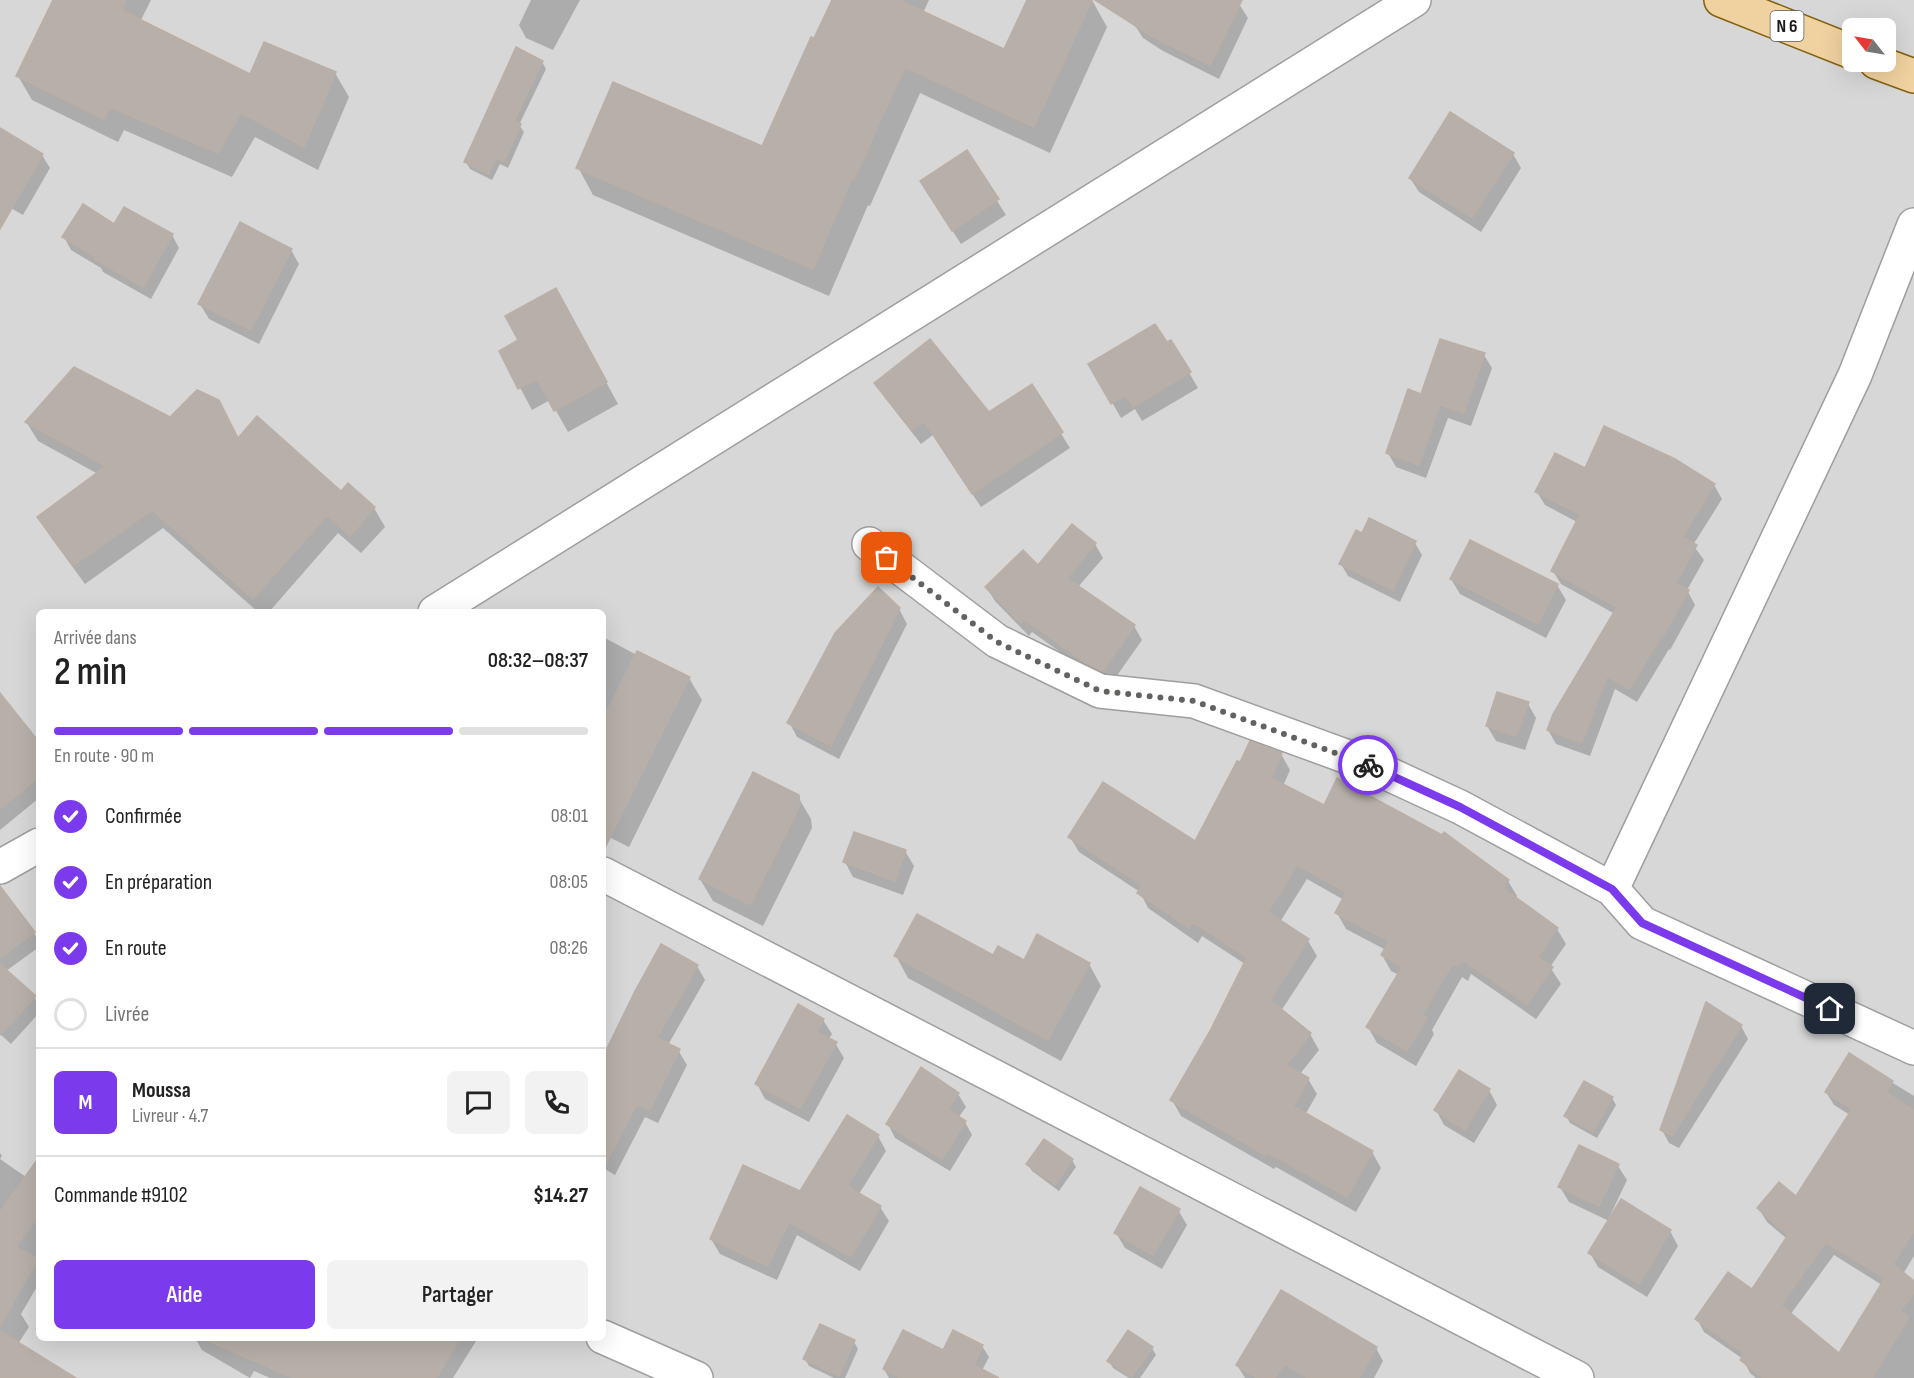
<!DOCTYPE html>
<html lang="fr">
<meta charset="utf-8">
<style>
body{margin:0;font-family:"Sofia Sans Condensed",sans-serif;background:#f2f2f2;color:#222;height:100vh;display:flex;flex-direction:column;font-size:22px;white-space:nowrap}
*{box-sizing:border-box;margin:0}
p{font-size:20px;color:#767676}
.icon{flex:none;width:33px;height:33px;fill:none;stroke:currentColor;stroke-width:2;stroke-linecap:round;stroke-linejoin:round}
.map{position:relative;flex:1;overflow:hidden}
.drawer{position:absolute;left:36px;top:609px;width:570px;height:732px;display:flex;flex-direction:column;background:#fff;border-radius:9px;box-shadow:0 6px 24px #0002}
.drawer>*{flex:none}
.needle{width:39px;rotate:301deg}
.buttons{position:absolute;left:1842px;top:18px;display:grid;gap:12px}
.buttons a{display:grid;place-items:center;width:54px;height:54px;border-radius:9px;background:#fff;box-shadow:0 6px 24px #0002;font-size:30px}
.pin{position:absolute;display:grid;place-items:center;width:51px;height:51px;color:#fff;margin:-26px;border-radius:12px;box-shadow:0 3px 9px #0006}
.courier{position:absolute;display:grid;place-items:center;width:60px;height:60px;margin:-30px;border:4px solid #7c3aed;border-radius:50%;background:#fff;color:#222;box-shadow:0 2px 8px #0007}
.summary em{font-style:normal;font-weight:600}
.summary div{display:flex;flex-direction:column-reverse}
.summary{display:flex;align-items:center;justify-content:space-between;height:102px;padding:0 18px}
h1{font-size:39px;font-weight:600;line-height:45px}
.bar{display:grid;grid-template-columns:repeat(4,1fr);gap:9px 6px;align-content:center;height:72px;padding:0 18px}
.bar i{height:8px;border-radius:4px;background:#e0e0e0}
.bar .current{background:#7c3aed}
.bar p{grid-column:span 4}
.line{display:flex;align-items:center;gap:15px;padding:0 18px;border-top:2px solid #e0e0e0}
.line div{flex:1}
.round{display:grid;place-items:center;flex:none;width:63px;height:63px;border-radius:9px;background:#f2f2f2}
ol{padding:0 18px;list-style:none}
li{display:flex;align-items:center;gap:18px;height:66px}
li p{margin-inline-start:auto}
li .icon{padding:6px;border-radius:50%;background:#7c3aed;color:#fff;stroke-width:4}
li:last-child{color:#767676}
li i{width:33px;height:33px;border:3px solid #e0e0e0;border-radius:50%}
.cta{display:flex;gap:12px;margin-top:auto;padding:12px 18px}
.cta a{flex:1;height:69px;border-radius:9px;background:#7c3aed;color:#fff;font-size:24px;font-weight:600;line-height:69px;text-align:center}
.cta a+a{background:#f2f2f2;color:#222}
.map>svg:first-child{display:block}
.residential{fill:#d8d7d7;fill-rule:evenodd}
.shadow{fill:#0003;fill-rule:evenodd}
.building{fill:#b7b0aa;stroke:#bbafa5;stroke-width:1.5;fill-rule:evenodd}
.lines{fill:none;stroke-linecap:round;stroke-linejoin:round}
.minor-casing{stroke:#9e9e9e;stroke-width:36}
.major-casing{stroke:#816010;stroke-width:36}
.minor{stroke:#fff;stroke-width:33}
.major{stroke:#f0d1a0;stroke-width:33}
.done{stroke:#636260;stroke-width:6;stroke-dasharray:0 10.8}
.route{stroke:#7c3aed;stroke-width:8}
.labels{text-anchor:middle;stroke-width:6;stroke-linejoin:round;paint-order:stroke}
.shield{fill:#fff;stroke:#5f5f5f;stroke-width:1.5}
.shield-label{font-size:18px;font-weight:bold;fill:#1a1a1a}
</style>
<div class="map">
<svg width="1914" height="1378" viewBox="0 0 1914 1378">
<rect width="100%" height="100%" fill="#ebe8e1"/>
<path class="residential" d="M0,0H1914V1378H0ZM1852,28H1886V62H1852ZM39,612H603V1338H39Z"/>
<path class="shadow" d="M55,0H151L140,22L251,76L335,73L349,97L318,170L255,137L232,177L124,130L118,142L32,100L18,76Z
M531,0H580L553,50L526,38L519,25Z
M833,0H929L923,13L1005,51L1029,0H1092L1107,27L1050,153L920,93L870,206L868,205L829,296L593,195L578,167L763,148Z
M1145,0H1231L1239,4L1248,18L1219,79L1163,51L1143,38L1134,24Z
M542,62L546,69L519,125L524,132L508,168L500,164L492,180L470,169L466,162Z
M0,130L42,155L50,168L23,215L0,202Z
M966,152L1006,215L961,244L930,196Z
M1513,154L1521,168L1481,232L1419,192L1410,178Z
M115,226L172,235L179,248L151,299L103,272L101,268L71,250L64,237Z
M291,250L299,264L259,344L209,319L200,304Z
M568,312L618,404L568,432L550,400L532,410L501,352Z
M1171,342L1198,388L1142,421L1135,409L1121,418L1090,364L1166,345Z
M1484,355L1492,368L1471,426L1448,418L1426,478L1396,467L1388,453L1422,396Z
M876,384L988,414L1031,386L1070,448L981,507L933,435L921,444L885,398Z
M218,401L239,439L374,508L385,527L361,553L338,533L269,612H258L163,528L85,584L50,536L39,517L98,474L38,441L27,423L170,419Z
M1585,470L1714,485L1722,499L1693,545L1704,560L1687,590L1695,605L1670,650L1669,649L1637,702L1615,689L1590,756L1556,744L1548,730L1615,614L1561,584L1553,571L1577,522L1545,505L1537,492Z
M1415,543L1422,555L1400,602L1348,576L1341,564Z
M1095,544L1103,558L1078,587L1134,626L1142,640L1111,684L1097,678L1032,632L1029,636L995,601L987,588Z
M1451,579L1557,585L1566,600L1546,638L1460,594Z
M899,609L907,624L839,759L797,737L789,722Z
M603,637L637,655L689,678L702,700L629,847L603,834Z
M1528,704L1536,718L1525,750L1496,741L1487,726Z
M0,718L39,744V798L0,830Z
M1250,743L1281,754L1290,770L1283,786L1325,807L1508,881L1517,896L1516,899L1557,929L1566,944L1550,967L1561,984L1536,1019L1471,974L1468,981L1462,977L1432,1030L1434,1034L1416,1066L1377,1043L1368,1027L1399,975L1391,971L1382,955L1386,950L1346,929L1337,913L1344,900L1307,879L1280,922L1308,941L1317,956L1281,1011L1310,1034L1319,1050L1300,1074L1308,1079L1317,1094L1305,1115L1372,1152L1381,1168L1356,1212L1276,1167L1274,1169L1181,1116L1172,1100L1212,1029L1245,964L1202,936L1198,943L1148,908L1140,892L1079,852L1070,837L1196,843L1241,764Z
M798,797L811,819L812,828L763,926L713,901L700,879Z
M905,851L914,866L903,895L853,877L845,862Z
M0,903L34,933L39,941V947L6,971L34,997L39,1005V1013L11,1044L0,1034Z
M896,956L993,957L1024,962L1089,964L1101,986L1061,1061L908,978Z
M697,966L705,980L668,1045L678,1050L687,1065L658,1123L645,1117L615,1175L603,1168V1061Z
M823,1020L832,1034L829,1039L835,1043L844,1058L809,1122L765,1099L757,1084Z
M1741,1026L1748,1039L1679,1148L1669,1143L1662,1130Z
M1849,1056L1914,1096V1256L1903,1274L1914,1283V1378H1756L1750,1373L1743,1359L1704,1332L1697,1319L1752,1291L1787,1239L1767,1222L1759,1209L1796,1198L1850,1115L1834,1105L1826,1092ZM1834,1255L1882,1285L1839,1355L1790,1315Z
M1489,1090L1497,1105L1474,1143L1444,1125L1436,1110Z
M958,1094L966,1107L958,1118L965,1122L972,1135L950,1171L895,1138L888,1124Z
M1612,1098L1616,1105L1597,1138L1570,1123L1566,1116Z
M878,1136L886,1151L859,1194L880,1207L889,1221L860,1271L797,1235L777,1280L720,1254L711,1239L800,1193Z
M0,1153L2,1156L0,1159L39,1186V1283L21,1314L29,1327L18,1344L71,1378H0Z
M1072,1160L1076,1167L1059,1191L1032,1171L1028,1164Z
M1618,1166L1627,1180L1609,1218L1670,1231L1678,1246L1647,1297L1598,1267L1590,1253L1609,1221L1569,1202L1560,1187Z
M1178,1210L1187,1225L1162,1269L1125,1248L1116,1233Z
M195,1338H478L453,1378H270L254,1371L250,1378L202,1350Z
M854,1342L858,1349L845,1378H834L809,1366L805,1359Z
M982,1346L989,1357L978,1378H889L884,1369L944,1352Z
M1152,1348L1156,1355L1140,1378H1129L1113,1368L1109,1361Z
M1376,1348L1383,1361L1374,1378H1245L1237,1365Z"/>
<path class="building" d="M53,0H126L121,10L250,74L264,42L336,72L304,147L241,113L218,153L110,107L104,119L16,76Z
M832,0H899L1004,49L1027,0H1092L1034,127L905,67L854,179L852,178L813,269L576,168L613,82L762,146L811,37L814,38Z
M1095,0H1242L1210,65L1153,37Z
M516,47L543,61L514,121L521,124L504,162L496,158L489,174L464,162Z
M1450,112L1514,153L1472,218L1409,178Z
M0,128L43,154L0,229Z
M967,150L999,199L952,231L920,181Z
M83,204L114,224L124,207L173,234L143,287L94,259L95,257L62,237Z
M240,222L292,249L251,330L198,304Z
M556,288L607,382L554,411L537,379L518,389L499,351L518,340L505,316Z
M1155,324L1167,342L1171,340L1191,372L1133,407L1126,395L1111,404L1088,364Z
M930,339L989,412L1032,384L1063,432L972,494L924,421L912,430L874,383Z
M1440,339L1485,353L1464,413L1440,405L1419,465L1386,453L1408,389L1421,394Z
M74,367L170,417L197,390L219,400L238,438L257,416L341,491L348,483L375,507L350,536L327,515L253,599L152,510L73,566L37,517L106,466L25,422Z
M1604,426L1675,459L1715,484L1682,537L1697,545L1676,583L1689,590L1662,638L1661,637L1629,689L1607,676L1582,743L1547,730L1553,714L1617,607L1551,571L1580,514L1535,492L1555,453L1585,468Z
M1369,518L1416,541L1393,590L1339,564L1356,530L1362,533Z
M1072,524L1096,543L1067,578L1135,625L1103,671L1087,664L1024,619L1020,623L985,587L1023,550L1038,565Z
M1470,540L1558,584L1538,624L1450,579Z
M878,587L900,608L831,746L787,723L835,633Z
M637,651L690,677L603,852V719Z
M1497,692L1529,702L1516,736L1486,726Z
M0,693L39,742V777L0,809Z
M1250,741L1282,753L1271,778L1324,805L1337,778L1442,835L1444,832L1509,880L1503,888L1558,928L1538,957L1553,967L1527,1004L1462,960L1458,966L1453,963L1422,1015L1427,1018L1407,1051L1366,1027L1402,967L1381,955L1389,941L1335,913L1346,892L1297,865L1268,912L1309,939L1270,1000L1311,1033L1286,1065L1309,1078L1293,1106L1373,1151L1347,1197L1267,1152L1265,1155L1170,1100L1211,1029L1247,957L1193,922L1189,928L1137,893L1142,885L1068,837L1103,782L1195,841L1237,761L1240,762Z
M753,772L799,795L800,805L750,905L699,879Z
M854,832L906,850L895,881L843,862Z
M0,886L35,932L0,958Z
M917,914L993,955L998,946L1024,960L1037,934L1090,963L1048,1040L894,956Z
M661,944L698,965L657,1038L680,1049L650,1110L637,1104L603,1169V1057L635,991Z
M0,964L36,996L0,1035Z
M1706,1002L1742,1025L1672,1136L1660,1130Z
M798,1004L824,1019L817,1032L837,1042L800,1108L755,1084Z
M1849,1053L1893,1081L1886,1092L1914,1111V1231L1893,1264L1914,1281V1293L1900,1311L1909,1317L1872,1378H1763L1740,1360L1745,1354L1695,1319L1728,1272L1752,1289L1788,1235L1757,1208L1779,1182L1796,1196L1852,1109L1825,1092ZM1826,1242L1884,1278L1891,1268L1839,1353L1781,1305Z
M921,1067L959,1093L948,1110L966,1121L942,1159L886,1124Z
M1459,1070L1490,1089L1465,1130L1434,1110Z
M1584,1081L1613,1097L1593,1132L1564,1116Z
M847,1115L879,1135L847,1186L881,1206L851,1257L789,1222L768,1266L710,1239L743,1165L800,1191Z
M1044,1139L1073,1159L1055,1185L1026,1164Z
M1579,1145L1619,1164L1599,1206L1558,1187Z
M39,1157V1215L16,1247L38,1259L0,1326V1212Z
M1140,1187L1180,1209L1153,1255L1114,1233Z
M1621,1199L1671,1230L1639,1284L1588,1253Z
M1281,1290L1377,1347L1359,1378H1308L1284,1364L1275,1378H1257L1236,1365Z
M820,1324L855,1340L839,1376L803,1359Z
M903,1330L943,1350L953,1330L983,1345L974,1365L999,1378H900L883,1369Z
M1128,1330L1153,1347L1132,1377L1107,1361Z
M0,1331L76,1378H0Z
M201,1338H461L436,1378H293Z"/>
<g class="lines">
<defs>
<path id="minor" d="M1914,225L1855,375L1612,889L1642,923L1914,1048
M869,544L997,641L1100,691L1194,701L1367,764L1460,807L1612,889
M435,612L1414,0
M0,867L39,845
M603,874L1577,1378
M603,1337L696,1378"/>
<path id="major" d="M1721,0L1852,52
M1876,62L1914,76"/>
</defs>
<use href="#minor" class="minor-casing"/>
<use href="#major" class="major-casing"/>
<use href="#minor" class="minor"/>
<use href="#major" class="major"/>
</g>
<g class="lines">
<path class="done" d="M887,558L997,642L1100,691L1194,701L1368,765"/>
<path class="route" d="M1368,765L1460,807L1612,889L1642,923L1830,1009"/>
</g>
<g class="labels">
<rect class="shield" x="1770.5" y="11" width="33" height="30" rx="4.5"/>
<g class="shield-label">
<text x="1787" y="32">N 6</text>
</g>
</g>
</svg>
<div class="buttons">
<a><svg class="needle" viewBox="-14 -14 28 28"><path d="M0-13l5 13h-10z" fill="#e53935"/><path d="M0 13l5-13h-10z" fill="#767676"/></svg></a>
</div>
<div class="pin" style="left:887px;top:558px;background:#ea580c"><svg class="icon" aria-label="bag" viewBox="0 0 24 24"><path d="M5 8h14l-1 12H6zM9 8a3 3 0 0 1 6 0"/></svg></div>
<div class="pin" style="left:1830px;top:1009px;background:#1f2937"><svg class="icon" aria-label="home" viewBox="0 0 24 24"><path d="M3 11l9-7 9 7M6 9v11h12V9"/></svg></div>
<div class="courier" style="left:1368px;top:765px"><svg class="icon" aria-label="bike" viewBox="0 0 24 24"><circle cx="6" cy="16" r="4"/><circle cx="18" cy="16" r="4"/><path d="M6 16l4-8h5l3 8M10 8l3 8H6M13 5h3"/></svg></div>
<section class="drawer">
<div class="summary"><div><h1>2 min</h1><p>Arrivée dans</p></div><em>08:32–08:37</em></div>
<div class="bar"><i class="current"></i><i class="current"></i><i class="current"></i><i></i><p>En route · 90 m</p></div>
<ol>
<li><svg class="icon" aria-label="check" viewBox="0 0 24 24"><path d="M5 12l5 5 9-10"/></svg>Confirmée<p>08:01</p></li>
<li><svg class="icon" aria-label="check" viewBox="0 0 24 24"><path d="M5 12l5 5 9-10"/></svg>En préparation<p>08:05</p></li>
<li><svg class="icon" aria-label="check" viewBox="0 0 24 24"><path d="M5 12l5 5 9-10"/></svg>En route<p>08:26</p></li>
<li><i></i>Livrée</li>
</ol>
<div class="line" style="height:108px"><b class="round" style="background:#7c3aed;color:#fff">M</b><div><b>Moussa</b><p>Livreur · 4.7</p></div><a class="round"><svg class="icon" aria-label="chat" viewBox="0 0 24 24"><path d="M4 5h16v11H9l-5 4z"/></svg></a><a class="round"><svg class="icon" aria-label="phone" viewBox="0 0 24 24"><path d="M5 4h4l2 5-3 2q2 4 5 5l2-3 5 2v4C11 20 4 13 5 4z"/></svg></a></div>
<div class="line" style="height:78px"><div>Commande #9102</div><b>$14.27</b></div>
<div class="cta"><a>Aide</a><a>Partager</a></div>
</section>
</div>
